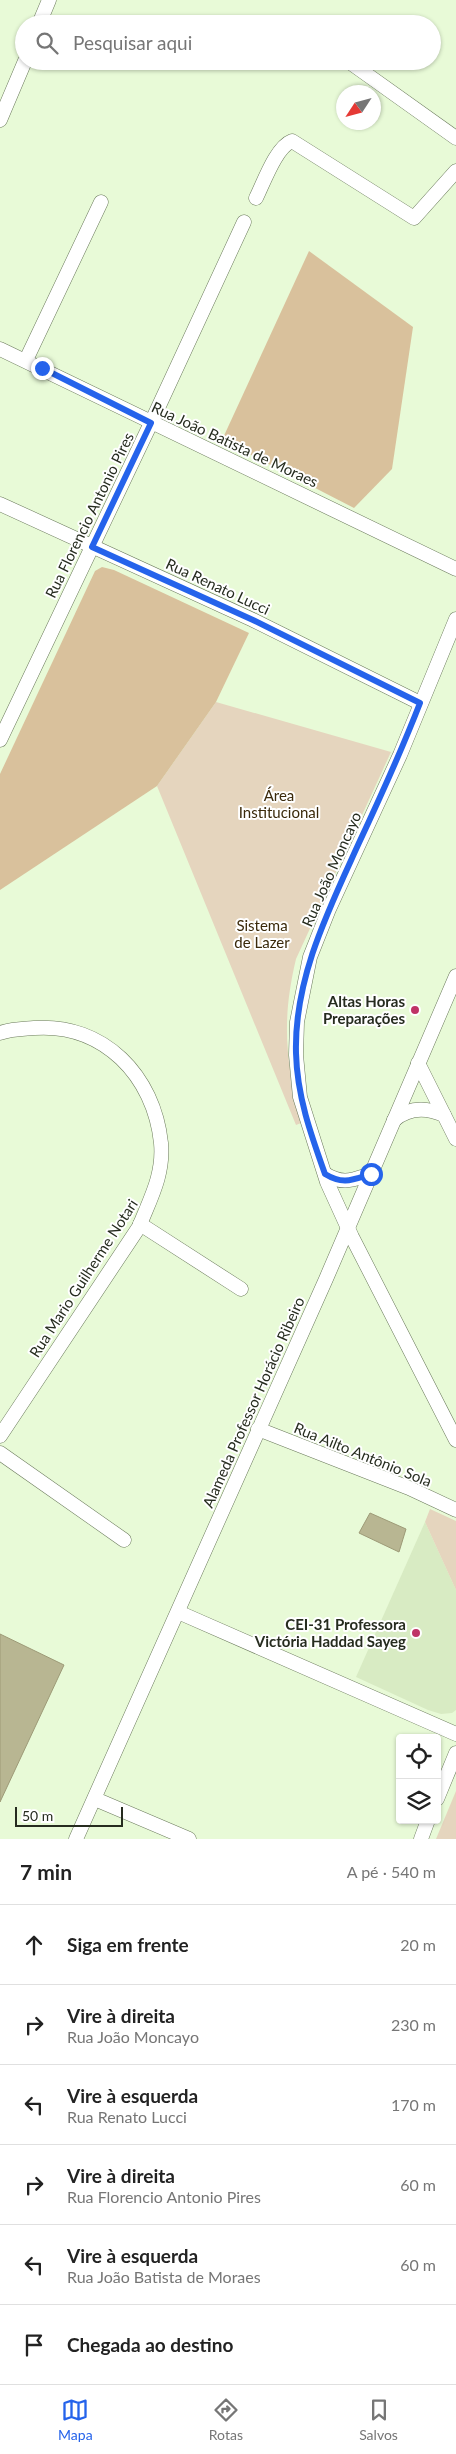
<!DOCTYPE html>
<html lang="pt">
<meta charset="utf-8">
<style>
:root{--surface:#fff;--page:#f6f6f6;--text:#222;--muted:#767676;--line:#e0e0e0;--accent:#2563eb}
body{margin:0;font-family:Lato,sans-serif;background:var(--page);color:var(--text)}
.controls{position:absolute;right:15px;bottom:15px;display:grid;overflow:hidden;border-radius:5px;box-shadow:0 1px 4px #0004}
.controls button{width:45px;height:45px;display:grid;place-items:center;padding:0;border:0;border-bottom:1px solid var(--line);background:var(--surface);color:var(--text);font:25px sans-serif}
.compass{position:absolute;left:336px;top:85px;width:45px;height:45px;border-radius:50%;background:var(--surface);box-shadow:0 1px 4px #0004;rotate:234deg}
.scale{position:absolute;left:15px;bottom:12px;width:108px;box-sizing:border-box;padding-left:5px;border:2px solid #262c1f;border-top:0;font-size:14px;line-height:18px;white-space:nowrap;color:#262c1f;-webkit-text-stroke:4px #fff;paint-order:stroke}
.stop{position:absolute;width:15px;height:15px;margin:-11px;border:4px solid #2563eb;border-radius:50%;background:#fff}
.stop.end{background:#2563eb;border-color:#fff;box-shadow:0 1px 5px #0008}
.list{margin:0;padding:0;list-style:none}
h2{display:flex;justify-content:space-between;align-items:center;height:65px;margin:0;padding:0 20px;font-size:21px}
h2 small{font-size:16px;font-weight:400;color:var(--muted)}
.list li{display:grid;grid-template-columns:32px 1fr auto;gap:15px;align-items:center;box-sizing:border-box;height:80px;padding:0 20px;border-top:1px solid var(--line)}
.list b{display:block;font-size:19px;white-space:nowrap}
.list p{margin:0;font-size:16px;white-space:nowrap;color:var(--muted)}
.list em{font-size:16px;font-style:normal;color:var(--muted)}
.icon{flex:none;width:28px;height:28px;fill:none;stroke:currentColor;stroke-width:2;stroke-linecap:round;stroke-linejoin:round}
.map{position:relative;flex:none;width:456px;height:1839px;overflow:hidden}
.search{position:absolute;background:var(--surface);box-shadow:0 1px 4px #0004;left:15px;right:15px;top:15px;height:55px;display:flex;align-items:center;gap:12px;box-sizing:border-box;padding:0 18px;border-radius:28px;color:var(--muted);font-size:19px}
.sheet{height:545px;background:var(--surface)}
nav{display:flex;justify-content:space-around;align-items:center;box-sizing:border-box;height:70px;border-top:1px solid var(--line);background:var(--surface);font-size:14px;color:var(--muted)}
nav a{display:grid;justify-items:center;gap:2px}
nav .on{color:var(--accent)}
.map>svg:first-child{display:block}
</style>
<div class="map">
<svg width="456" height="1839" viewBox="0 0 456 1839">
<rect width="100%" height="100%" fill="#e8fad7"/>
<path fill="#d8ebc3" d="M425,1522L456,1590V1710L452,1713L441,1714L428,1710L356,1677Z"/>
<g fill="#e5d5be">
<path d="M216,702L391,752L296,959C281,1022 286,1062 301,1123L296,1125L157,786Z"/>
<path d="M430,1509L456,1521V1590L425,1522Z"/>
<path d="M456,1791V1839H436Z"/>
</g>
<g fill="#d9c19c">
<path d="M309,251L413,327L392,469L354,508L222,440Z"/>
<path d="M102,567L114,570L249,633L216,702L157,786L0,890V774L95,571Z"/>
</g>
<g fill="#b8b692" stroke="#9d9a77">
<path d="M370,1513L406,1529L399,1552L359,1533Z"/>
<path d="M0,1634L64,1665L0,1802Z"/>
</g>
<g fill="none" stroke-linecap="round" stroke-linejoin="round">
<g stroke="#6b7a5c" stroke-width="15">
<g id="minor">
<path d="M39,24L49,0"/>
<path d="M348,61L456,138"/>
<path d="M0,120L25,61"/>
<path d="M256,198C264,182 276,147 292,141L414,218L456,171"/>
<path d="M0,349L456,569"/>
<path d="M26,360L101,202"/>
<path d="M0,504L253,620L420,703"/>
<path d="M456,619L400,755L329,909L310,957L297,1022L296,1055L300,1097L327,1182L352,1237L456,1440"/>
<path d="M0,740L151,423L244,222"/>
<path d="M0,1033C11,1029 22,1029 34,1028C104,1023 154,1076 161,1143C164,1175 150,1199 139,1227L0,1436"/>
<path d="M418,1063L456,1139"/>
<path d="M394,1120C409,1107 426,1107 444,1115"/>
<path d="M325,1174C343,1185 352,1180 371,1174"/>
<path d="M140,1224L241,1289"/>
<path d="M258,1429L409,1488L456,1510"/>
<path d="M0,1453L124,1540"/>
<path d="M178,1612L456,1734"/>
<path d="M95,1799L189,1839"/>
<path d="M437,1799L456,1753"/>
<path d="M76,1839L326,1279L456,976"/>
<path d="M421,1839L428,1820"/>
</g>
</g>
<use href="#minor" stroke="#fff" stroke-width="14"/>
</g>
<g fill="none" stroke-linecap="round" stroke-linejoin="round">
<path stroke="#2563eb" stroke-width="6" d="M42,368L151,423L92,547L253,620L420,703C401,752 380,798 358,845C328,911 294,979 296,1053C297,1096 311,1135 325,1174C343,1185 352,1180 371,1174"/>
</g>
<g fill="#bf3366" stroke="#fff" stroke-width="2">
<circle cx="415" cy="1010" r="5"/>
<circle cx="416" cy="1633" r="5"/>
</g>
<g text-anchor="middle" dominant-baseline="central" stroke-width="4" stroke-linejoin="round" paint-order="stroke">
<g font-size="15" fill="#262c1f" stroke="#fff">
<text transform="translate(235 444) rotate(25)">Rua João Batista de Moraes</text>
<text transform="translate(89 515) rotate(-64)">Rua Florencio Antonio Pires</text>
<text transform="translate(218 586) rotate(25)">Rua Renato Lucci</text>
<text transform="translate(331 869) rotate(-66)">Rua João Moncayo</text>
<text transform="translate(83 1278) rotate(-57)">Rua Mario Guilherme Notari</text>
<text transform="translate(253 1402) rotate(-66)">Alameda Professor Horácio Ribeiro</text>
<text transform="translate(363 1454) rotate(22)">Rua Ailto Antônio Sola</text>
</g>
<g font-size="15" fill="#3a290a" stroke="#fff">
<text x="279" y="795">Área<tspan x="279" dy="17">Institucional</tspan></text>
<text x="262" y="925">Sistema<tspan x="262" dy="17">de Lazer</tspan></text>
</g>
<g font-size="15" font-weight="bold" fill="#262c1f" stroke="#fff" text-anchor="end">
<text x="405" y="1001">Altas Horas<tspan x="405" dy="17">Preparações</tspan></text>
<text x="406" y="1624">CEI-31 Professora<tspan x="406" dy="17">Victória Haddad Sayeg</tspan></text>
</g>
</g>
</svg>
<div class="controls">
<button><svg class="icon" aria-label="locate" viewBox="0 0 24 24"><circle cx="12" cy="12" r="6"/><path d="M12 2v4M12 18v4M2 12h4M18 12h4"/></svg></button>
<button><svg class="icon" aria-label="layers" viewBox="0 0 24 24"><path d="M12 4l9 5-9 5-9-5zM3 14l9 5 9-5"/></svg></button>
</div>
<svg class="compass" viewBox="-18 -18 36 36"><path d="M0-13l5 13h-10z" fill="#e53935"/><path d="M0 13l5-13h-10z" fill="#767676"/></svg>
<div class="scale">50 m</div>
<div class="stop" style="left:371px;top:1174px"></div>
<div class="stop end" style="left:42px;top:368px"></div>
<div class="search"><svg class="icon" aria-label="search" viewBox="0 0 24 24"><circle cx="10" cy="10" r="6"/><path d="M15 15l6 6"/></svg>Pesquisar aqui</div>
</div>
<section class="sheet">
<h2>7 min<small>A pé · 540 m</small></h2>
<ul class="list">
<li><svg class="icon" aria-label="ahead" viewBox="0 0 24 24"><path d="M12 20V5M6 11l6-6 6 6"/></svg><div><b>Siga em frente</b></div><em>20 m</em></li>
<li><svg class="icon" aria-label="right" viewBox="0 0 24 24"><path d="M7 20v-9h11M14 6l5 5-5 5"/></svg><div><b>Vire à direita</b><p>Rua João Moncayo</p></div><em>230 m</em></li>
<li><svg class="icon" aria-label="left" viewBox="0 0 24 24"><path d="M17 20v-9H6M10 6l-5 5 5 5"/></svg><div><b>Vire à esquerda</b><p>Rua Renato Lucci</p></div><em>170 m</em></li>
<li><svg class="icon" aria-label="right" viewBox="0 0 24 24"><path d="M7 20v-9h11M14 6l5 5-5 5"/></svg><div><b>Vire à direita</b><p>Rua Florencio Antonio Pires</p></div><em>60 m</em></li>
<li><svg class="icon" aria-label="left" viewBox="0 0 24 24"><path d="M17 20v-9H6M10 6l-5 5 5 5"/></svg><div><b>Vire à esquerda</b><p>Rua João Batista de Moraes</p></div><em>60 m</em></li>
<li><svg class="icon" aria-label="arrive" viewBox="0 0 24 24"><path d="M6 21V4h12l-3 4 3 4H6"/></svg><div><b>Chegada ao destino</b></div></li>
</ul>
</section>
<nav>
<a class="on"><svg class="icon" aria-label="map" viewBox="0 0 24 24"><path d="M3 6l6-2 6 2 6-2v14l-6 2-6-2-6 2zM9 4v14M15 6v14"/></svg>Mapa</a>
<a><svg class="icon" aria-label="directions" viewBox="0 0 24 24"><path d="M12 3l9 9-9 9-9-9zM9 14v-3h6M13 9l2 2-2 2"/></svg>Rotas</a>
<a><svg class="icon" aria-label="saved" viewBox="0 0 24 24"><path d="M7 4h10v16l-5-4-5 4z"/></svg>Salvos</a>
</nav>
